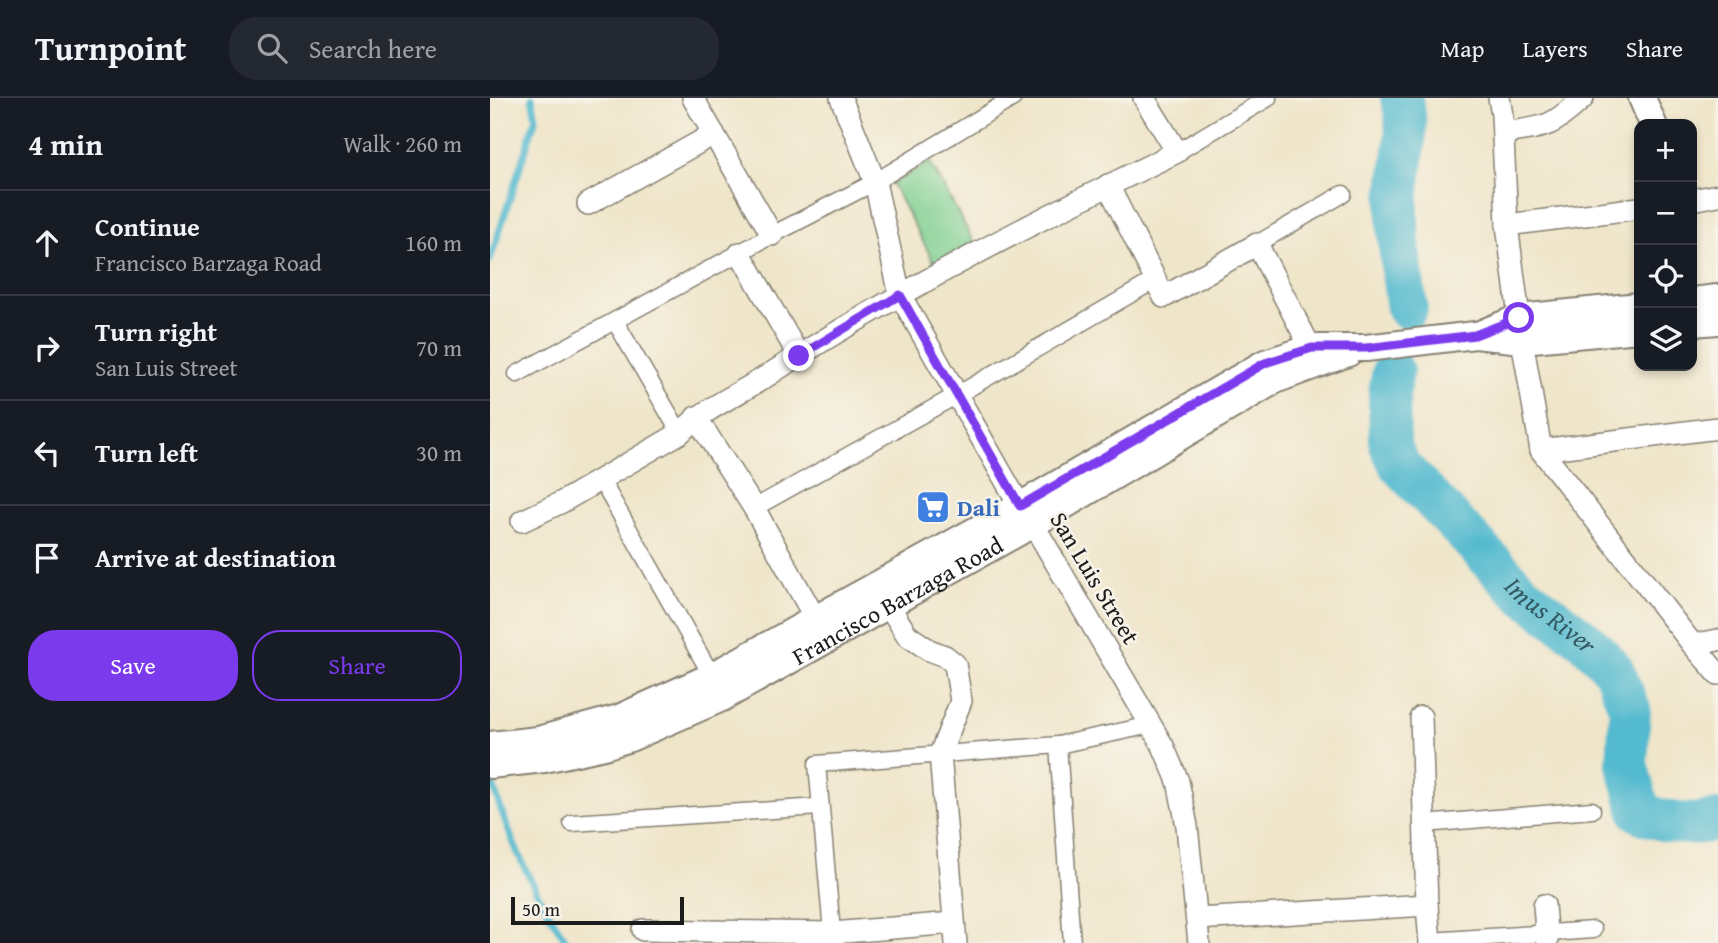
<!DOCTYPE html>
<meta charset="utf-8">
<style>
:root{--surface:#171b24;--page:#242831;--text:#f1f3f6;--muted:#9ea1a6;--line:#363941;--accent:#7c3aed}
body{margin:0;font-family:"Gentium Book Plus",serif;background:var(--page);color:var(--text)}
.controls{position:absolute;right:21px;top:21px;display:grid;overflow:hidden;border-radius:14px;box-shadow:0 4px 10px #0003}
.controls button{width:63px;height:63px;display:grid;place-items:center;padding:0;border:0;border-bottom:2px solid var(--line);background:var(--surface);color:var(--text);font:35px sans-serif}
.scale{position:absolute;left:21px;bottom:18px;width:173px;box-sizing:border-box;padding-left:7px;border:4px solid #1c1c1c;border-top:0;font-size:19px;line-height:24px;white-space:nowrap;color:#1c1c1c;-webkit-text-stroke:5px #f7f3e8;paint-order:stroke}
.stop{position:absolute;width:21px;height:21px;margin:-16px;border:5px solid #7c3aed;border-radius:50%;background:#fff}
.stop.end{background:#7c3aed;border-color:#fff;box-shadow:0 2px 7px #0008}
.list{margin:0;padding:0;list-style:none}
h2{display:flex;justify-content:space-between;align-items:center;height:91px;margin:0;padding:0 28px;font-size:30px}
h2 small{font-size:23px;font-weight:400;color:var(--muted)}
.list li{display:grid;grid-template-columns:46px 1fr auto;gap:21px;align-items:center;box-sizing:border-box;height:105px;padding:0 28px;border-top:2px solid var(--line)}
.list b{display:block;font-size:26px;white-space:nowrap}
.list p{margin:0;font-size:23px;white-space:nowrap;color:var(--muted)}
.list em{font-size:23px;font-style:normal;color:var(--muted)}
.actions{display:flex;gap:14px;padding:21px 28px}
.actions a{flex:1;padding:16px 0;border:2px solid var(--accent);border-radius:28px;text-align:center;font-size:24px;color:var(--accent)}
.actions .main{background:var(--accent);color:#fff}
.icon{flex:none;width:38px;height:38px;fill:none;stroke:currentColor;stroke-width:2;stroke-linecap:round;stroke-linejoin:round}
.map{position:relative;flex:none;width:1228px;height:845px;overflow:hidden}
header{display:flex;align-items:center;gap:42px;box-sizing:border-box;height:98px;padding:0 35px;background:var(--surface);border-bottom:2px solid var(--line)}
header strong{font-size:33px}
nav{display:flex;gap:38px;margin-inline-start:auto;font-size:24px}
.search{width:490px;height:63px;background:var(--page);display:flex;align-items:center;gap:18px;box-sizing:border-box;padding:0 24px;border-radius:28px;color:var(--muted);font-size:26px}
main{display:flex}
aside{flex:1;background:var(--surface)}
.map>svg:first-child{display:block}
</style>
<header>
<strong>Turnpoint</strong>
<div class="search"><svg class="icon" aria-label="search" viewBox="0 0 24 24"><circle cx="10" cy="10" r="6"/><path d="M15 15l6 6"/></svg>Search here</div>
<nav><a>Map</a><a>Layers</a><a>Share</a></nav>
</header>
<main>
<aside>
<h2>4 min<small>Walk · 260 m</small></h2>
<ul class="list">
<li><svg class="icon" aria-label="ahead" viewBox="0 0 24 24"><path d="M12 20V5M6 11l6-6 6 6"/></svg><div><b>Continue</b><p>Francisco Barzaga Road</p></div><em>160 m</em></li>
<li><svg class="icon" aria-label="right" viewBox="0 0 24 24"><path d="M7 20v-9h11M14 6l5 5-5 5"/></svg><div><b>Turn right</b><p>San Luis Street</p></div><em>70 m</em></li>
<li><svg class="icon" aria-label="left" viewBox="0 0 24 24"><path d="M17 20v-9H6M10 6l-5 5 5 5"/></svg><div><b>Turn left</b></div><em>30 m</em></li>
<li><svg class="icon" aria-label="arrive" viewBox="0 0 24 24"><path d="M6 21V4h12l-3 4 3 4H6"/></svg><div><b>Arrive at destination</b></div></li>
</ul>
<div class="actions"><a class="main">Save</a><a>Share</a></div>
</aside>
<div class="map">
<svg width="1228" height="845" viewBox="0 0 1228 845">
<rect width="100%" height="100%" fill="#f7f3e8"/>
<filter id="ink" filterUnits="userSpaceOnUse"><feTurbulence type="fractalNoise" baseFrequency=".0143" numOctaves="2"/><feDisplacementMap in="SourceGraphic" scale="14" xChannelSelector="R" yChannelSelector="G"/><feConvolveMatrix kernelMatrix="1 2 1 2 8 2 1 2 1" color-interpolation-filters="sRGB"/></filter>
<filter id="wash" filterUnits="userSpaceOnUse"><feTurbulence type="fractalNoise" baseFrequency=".00686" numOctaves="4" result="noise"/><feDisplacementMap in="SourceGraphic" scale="28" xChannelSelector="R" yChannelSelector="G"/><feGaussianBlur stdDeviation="1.57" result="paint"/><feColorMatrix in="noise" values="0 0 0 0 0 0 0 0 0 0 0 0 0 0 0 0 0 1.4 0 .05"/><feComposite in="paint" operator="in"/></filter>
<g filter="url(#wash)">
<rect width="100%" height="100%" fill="#efe5c9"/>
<path fill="#7ecf90" stroke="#4d7656" stroke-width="2" d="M440,64L484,144L445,166L402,86Z"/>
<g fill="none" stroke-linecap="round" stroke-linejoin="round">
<g stroke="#52bacf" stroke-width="7">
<path d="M0,162L46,20L42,0"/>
<path d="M0,677C17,736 43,795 78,845"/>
</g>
<g stroke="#52bacf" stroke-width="42">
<path d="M911,0C923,34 908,73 908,108C907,142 912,176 917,210"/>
<path id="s1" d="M903,273L899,295L900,347L910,368L1033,496L1096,543L1123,571L1140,611L1137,666L1150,714C1177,726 1199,729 1228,722"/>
</g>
</g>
</g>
<g filter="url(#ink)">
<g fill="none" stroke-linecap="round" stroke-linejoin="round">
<g stroke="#868072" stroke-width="19">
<g id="pedestrian">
<path d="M687,54L778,0"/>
<path d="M767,146L853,96"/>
<path d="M125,223L190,335"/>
<path d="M27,276L282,137L385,84L523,0"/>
<path d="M111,382L222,578"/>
<path d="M264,410L467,297L665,182"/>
<path d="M568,647L582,845"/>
<path d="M82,725L330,709"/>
<path d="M934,726L1102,712"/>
<path d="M940,843L1103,832"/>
<path d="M343,845L327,666L568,647L661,627"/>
</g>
</g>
<g stroke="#868072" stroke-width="24">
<g id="minor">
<path d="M203,0L282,137"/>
<path d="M351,0L385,84L410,197L530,408L543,426L673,648L688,683L697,728L709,845"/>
<path d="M1009,0L1012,17L1017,127L1032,242L1051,352L1203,547L1228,576"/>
<path d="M1013,35C1056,29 1061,30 1093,0"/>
<path d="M618,87L674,199L767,146L828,264"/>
<path d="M1202,102L1228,97"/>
<path d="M98,106L224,36"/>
<path d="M1017,127L1149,110"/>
<path d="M250,155L309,258"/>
<path d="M206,319L264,410L326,522"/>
<path d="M1051,352L1228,330"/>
<path d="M32,423L72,404L190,335C216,309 252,295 283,274C412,191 549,121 687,54L654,0"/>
<path d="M391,495L417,537L439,552L455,558L465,566L471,603L450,656L466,845"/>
<path d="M1203,547L1228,542"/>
<path d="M931,619L937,807L940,845"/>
<path d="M1054,807L1057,845"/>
<path d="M707,821L937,807"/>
<path d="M153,832L342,835L464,825"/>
</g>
</g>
<g stroke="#868072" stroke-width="30">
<g id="tertiary">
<path d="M1152,0L1163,26"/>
<path d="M1202,203L1228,200"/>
<path d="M1202,225L1228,223"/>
<path d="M990,236L1029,220L1149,208"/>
<path d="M0,647L48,642L129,620L222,578L530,408L775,265L822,250H876L985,237L1032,242L1149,231"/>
<path id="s2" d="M0,667L54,661L114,648L140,640L234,599L543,426L785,282L858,255"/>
</g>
</g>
<use href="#pedestrian" stroke="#fff" stroke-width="16"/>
<use href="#minor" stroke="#fff" stroke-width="21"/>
<use href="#tertiary" stroke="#fff" stroke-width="26"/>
</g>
</g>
<g fill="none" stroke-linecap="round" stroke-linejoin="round" filter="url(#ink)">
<path stroke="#7c3aed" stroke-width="9" d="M309,258L410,197L530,408L775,265L822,250H876L985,237L1029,220"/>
</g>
<defs>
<g id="supermarket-square" transform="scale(1.75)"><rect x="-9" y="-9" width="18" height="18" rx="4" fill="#3f7fe0" stroke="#f7f3e8"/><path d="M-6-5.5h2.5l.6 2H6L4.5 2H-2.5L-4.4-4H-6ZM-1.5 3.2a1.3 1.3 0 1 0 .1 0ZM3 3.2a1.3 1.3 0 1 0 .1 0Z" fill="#fff"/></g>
</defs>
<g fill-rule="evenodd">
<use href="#supermarket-square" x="443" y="409"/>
</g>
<g text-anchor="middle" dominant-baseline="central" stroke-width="5" stroke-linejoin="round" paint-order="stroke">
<g font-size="24" font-weight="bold" fill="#366cbe" stroke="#f7f3e8" text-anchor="start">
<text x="467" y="409">Dali</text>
</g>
<g font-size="24" fill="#1c1c1c" stroke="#f7f3e8">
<text transform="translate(605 480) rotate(59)">San Luis Street</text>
<text stroke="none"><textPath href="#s2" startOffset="444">Francisco Barzaga Road</textPath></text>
</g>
<g font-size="26" font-style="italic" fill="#325b64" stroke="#f7f3e8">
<text stroke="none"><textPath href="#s1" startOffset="310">Imus River</textPath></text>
</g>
</g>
</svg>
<div class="controls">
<button>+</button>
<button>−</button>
<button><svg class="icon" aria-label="locate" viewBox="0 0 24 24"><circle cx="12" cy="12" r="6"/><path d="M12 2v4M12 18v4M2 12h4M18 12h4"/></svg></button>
<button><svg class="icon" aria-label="layers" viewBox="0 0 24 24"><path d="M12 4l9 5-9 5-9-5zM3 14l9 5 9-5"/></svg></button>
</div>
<div class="scale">50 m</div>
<div class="stop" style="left:1029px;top:220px"></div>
<div class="stop end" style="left:309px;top:258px"></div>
</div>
</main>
